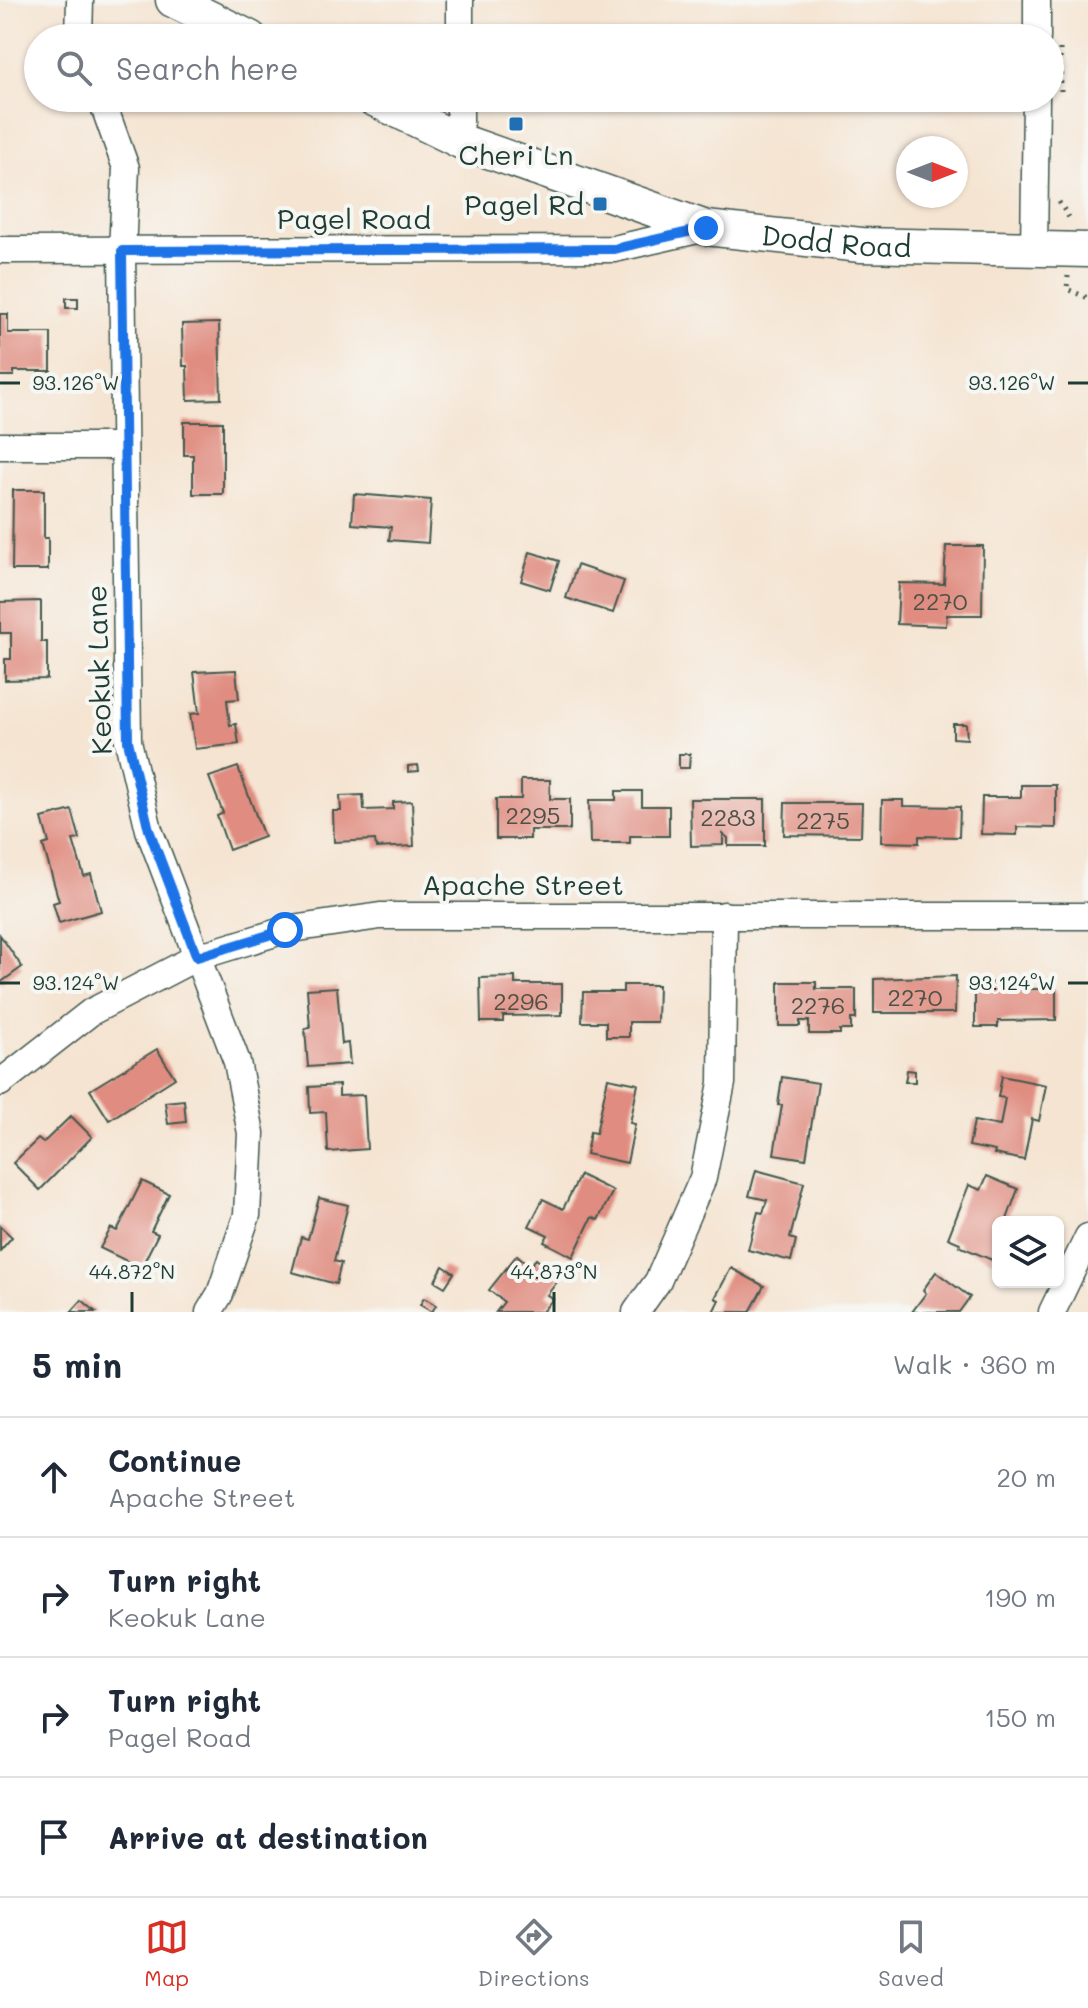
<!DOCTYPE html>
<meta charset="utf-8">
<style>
:root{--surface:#fff;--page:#f2f2f3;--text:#1f2937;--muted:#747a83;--line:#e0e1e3;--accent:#d93025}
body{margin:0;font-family:Mali,sans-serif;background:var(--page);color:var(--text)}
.controls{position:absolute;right:24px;bottom:24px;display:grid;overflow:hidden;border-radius:12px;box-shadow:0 2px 6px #0004}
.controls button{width:72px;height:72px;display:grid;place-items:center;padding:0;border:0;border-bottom:2px solid var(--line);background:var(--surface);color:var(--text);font:40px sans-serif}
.compass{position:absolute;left:896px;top:136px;width:72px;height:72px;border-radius:50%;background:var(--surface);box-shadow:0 2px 6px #0004;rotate:90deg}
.stop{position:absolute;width:24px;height:24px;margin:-18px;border:6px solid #1a73e8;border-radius:50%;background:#fff}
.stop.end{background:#1a73e8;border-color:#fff;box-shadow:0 2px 8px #0008}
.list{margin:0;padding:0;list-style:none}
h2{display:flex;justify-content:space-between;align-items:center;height:104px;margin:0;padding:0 32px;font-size:34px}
h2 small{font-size:26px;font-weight:400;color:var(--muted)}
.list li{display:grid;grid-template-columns:52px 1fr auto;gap:24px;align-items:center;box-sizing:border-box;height:120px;padding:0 32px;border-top:2px solid var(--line)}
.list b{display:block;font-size:30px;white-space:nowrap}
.list p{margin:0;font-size:26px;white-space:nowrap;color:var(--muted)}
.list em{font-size:26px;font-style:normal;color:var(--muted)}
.icon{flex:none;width:44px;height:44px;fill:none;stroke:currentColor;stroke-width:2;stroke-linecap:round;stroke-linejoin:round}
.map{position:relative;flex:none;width:1088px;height:1312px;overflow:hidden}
.search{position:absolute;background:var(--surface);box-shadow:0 2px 6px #0004;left:24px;right:24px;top:24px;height:88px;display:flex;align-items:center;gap:20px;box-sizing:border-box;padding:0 28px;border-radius:44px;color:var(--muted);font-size:30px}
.sheet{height:584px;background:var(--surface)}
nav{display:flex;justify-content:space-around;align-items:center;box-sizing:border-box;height:112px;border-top:2px solid var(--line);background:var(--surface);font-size:22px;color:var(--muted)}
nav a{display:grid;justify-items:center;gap:4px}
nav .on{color:var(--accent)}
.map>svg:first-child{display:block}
</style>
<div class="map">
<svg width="1088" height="1312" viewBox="0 0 1088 1312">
<rect width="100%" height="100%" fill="#f6f6f2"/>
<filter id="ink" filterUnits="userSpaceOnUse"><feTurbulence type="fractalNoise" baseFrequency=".0125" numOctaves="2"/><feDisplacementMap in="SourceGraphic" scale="16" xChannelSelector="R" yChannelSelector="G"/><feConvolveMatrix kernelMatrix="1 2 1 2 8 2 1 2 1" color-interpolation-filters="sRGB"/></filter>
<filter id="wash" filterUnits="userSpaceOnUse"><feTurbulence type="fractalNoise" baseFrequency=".006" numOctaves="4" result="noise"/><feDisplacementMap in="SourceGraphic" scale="32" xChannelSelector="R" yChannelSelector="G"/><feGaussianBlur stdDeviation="1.8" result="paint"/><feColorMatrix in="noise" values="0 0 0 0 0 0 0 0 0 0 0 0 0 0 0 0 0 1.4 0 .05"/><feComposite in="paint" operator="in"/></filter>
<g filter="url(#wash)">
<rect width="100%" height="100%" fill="#f5e4d1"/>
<g id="blocks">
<g fill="#e08c80">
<rect x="66" y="298" width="12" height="10"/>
<path d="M0,314H8V333H51V371H14V376H0Z"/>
<path d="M219,323L221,399L188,400L187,366H183L182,324Z"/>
<path d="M184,422H223V494H193V455H184Z"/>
<path d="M13,490H44V538H48V570H12Z"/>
<path d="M354,494L431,500L428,543L389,540L391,527L352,524Z"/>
<path d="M946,546H983L982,615H947L946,626L897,624L899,583L944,584Z"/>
<path d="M530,552L559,561L550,590L521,581Z"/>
<path d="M577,565L624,581L613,613L566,598Z"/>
<path d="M41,601V642H47V679L5,680V659H11V633H0V602Z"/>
<path d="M236,670L239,699L227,700L230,725L236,724L239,744L195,749L190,714L199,713L194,672Z"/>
<path d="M953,724H966L967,739L953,738Z"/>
<path d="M679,754H690L689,768H679Z"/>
<path d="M418,765L419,771L408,772V766Z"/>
<path d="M238,767L264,837L229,850L217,816L223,813L209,777Z"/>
<path d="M521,780H550V799H570V830H530V839H496V799H521Z"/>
<path d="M1021,785H1056V828L1017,827V835L981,834L982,797H1021Z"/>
<path d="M616,791H642V806H669V836H630V843H590L589,800H616Z"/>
<path d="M363,795L364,810L393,809V802L412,801L414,846L376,848L375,840L334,842L333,811H341L340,796Z"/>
<path d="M690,799H765V846H728V838L723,834V845L691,846Z"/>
<path d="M882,800H903V806L960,807L959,837L919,836V843L881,842Z"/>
<path d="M785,803H862L861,836L784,835Z"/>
<path d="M72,810L80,839L73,840L84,876L91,874L101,911L59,923L53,903L59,901L43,845L49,843L42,818Z"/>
<path d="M0,935L22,967L0,983Z"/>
<path d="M956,976L955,1013H874V979Z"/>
<path d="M515,977V984H562V1015L503,1016V1022H481L480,978Z"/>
<path d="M779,982H816V989H856V1019H851V1030H840V1034H809V1021H800V1026H779Z"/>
<path d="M1015,982V989H1056V1020L998,1021V1027H975V983Z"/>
<path d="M623,985H658L657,1022H629V1037H606V1022H582L583,992H623Z"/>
<path d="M337,987L342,1044L348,1043L350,1064L308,1067L305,1029L310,1028L307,989Z"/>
<path d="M157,1049L175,1078L109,1120L90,1090Z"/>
<path d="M907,1070L915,1071V1082H905Z"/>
<path d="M1002,1076L1046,1085L1039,1121L1032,1119L1024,1160L994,1154L995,1151L969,1146L974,1121L1000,1126L1005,1098L998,1097Z"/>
<path d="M782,1077L818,1083L806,1159L774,1154L782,1105H778Z"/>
<path d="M608,1078L638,1084L630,1123L635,1124L627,1163L586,1154L590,1132L596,1133Z"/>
<path d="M339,1085V1096L364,1095L367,1149L328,1152L326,1112L310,1113L309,1087Z"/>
<path d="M184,1100L186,1122L168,1124L165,1102Z"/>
<path d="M71,1116L92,1137L40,1190L13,1163L38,1139L43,1143Z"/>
<path d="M756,1170L804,1183L790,1238L796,1240L791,1261L748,1250L758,1212L763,1213L767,1200L749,1196Z"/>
<path d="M580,1175L613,1191L598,1220L592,1217L573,1257L544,1242L548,1235L529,1226L543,1199L563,1209Z"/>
<path d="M987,1176L1018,1189L1006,1222H998V1244L992,1260L959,1246L960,1243L948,1238L969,1185L981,1190Z"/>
<path d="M142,1181L169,1194L151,1231L158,1234L141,1268L100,1248L111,1228L117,1231Z"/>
<path d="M319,1198L348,1205L334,1261L341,1263L336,1284L292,1272L301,1237L308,1239Z"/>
<path d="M0,1226L12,1237L0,1251Z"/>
<path d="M517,1255L530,1266L536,1259L560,1278L547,1295L553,1299L542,1312H496L504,1302L489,1290Z"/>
<path d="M443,1266L454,1273L445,1287L435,1281Z"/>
<path d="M731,1268L764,1286L750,1312H713L719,1300L715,1298Z"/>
<path d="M936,1272L970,1297L959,1312H912L926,1293L923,1290Z"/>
<path d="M424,1298L436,1305L432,1312L420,1305Z"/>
<path d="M82,1300L96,1312H71Z"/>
</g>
</g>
</g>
<g filter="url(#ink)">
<use href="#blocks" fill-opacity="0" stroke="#3f564c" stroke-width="2"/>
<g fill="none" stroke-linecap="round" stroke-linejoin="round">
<g stroke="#3f564c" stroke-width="29">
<g id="minor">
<path d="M460,0V38"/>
<path d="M79,38L80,0"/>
<path d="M1037,38V0"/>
<path d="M101,98L126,168L122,251L128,741L149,830L237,1062L251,1133L247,1215L220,1294L209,1312"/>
<path d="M460,98V141"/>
<path d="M0,250L614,249L706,228"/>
<path d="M1034,250L1036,98"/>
<path d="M0,446H124"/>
<path d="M0,1083L91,1012L197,957L285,930L380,916H1088"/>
<path d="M636,1312L658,1281L703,1178L722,1083L724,915"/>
<path d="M1052,1312L1088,1237"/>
</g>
</g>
<g stroke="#3f564c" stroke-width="37">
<g id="major">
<path d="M173,0L250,38"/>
<path id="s1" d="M372,98L460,141L706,228L861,245L1088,250"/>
</g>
</g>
<g stroke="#3f564c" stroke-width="5" stroke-dasharray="2 6" stroke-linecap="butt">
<path d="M1060,49L1061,91"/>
<path d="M1059,202L1070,219H1072"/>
<path d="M1068,276L1067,289L1088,298"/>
</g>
<use href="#minor" stroke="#fff" stroke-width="26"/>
<use href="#major" stroke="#fff" stroke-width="34"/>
</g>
</g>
<g fill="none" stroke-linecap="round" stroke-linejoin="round" filter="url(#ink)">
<path stroke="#1a73e8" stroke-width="10" d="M285,930L197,957L149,830L128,741L122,251L614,249L706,228"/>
</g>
<path fill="none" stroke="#1f3d34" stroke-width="3" d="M0,383H20M1068,383H1088M0,983H20M1068,983H1088M132,1292V1312M554,1292V1312"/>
<g fill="#1f6fb2" stroke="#f6f6f2" stroke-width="3">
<rect x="508" y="116" width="16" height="16" rx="4"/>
<rect x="592" y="196" width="16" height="16" rx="4"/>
</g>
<g text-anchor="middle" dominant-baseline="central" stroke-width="8" stroke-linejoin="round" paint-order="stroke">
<g font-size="24" fill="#4f5147">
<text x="940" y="600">2270</text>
<text x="533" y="814">2295</text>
<text x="728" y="816">2283</text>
<text x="823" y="819">2275</text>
<text x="915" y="996">2270</text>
<text x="521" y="1000">2296</text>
<text x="818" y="1004">2276</text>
</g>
<g font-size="28" fill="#1f3d34" stroke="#f6f6f2">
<text x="516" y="154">Cheri Ln</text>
<text x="584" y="204" text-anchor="end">Pagel Rd</text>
</g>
<g font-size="28" fill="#1f3d34" stroke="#f6f6f2">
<text x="354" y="218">Pagel Road</text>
<text stroke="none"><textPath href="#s1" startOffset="490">Dodd Road</textPath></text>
<text transform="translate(98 670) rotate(-92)">Keokuk Lane</text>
<text x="523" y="884">Apache Street</text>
</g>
</g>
<g font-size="20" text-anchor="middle" fill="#1f3d34" stroke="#f6f6f2" stroke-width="8" stroke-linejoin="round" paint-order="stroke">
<text x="1012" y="390">93.126°W</text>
<text x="76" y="390">93.126°W</text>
<text x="76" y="990">93.124°W</text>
<text x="1012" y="990">93.124°W</text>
<text x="132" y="1279">44.872°N</text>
<text x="554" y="1279">44.873°N</text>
</g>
</svg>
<div class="controls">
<button><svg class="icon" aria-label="layers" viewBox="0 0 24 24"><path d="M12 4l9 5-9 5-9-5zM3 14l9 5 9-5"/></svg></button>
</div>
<svg class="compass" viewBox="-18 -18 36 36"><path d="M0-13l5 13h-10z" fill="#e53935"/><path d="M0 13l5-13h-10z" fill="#747a83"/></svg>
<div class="stop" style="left:285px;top:930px"></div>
<div class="stop end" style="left:706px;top:228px"></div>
<div class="search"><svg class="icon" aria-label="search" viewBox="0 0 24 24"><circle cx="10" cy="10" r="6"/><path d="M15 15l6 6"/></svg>Search here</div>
</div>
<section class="sheet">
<h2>5 min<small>Walk · 360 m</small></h2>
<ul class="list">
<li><svg class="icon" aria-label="ahead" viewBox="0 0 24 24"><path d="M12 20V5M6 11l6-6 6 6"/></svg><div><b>Continue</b><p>Apache Street</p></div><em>20 m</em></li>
<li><svg class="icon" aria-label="right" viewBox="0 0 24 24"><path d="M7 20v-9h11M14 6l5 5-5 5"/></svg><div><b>Turn right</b><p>Keokuk Lane</p></div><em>190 m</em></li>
<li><svg class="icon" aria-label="right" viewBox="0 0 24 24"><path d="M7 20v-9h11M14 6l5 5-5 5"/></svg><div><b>Turn right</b><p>Pagel Road</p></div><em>150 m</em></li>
<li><svg class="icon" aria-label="arrive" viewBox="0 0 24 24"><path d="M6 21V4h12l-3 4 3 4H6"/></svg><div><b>Arrive at destination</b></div></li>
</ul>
</section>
<nav>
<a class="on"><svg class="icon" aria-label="map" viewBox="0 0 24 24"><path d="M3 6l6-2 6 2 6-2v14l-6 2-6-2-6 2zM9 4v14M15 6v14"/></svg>Map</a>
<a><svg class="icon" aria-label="directions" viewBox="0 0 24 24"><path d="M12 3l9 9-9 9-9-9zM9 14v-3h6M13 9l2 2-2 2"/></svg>Directions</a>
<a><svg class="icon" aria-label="saved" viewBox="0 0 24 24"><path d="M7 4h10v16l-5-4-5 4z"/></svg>Saved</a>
</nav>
